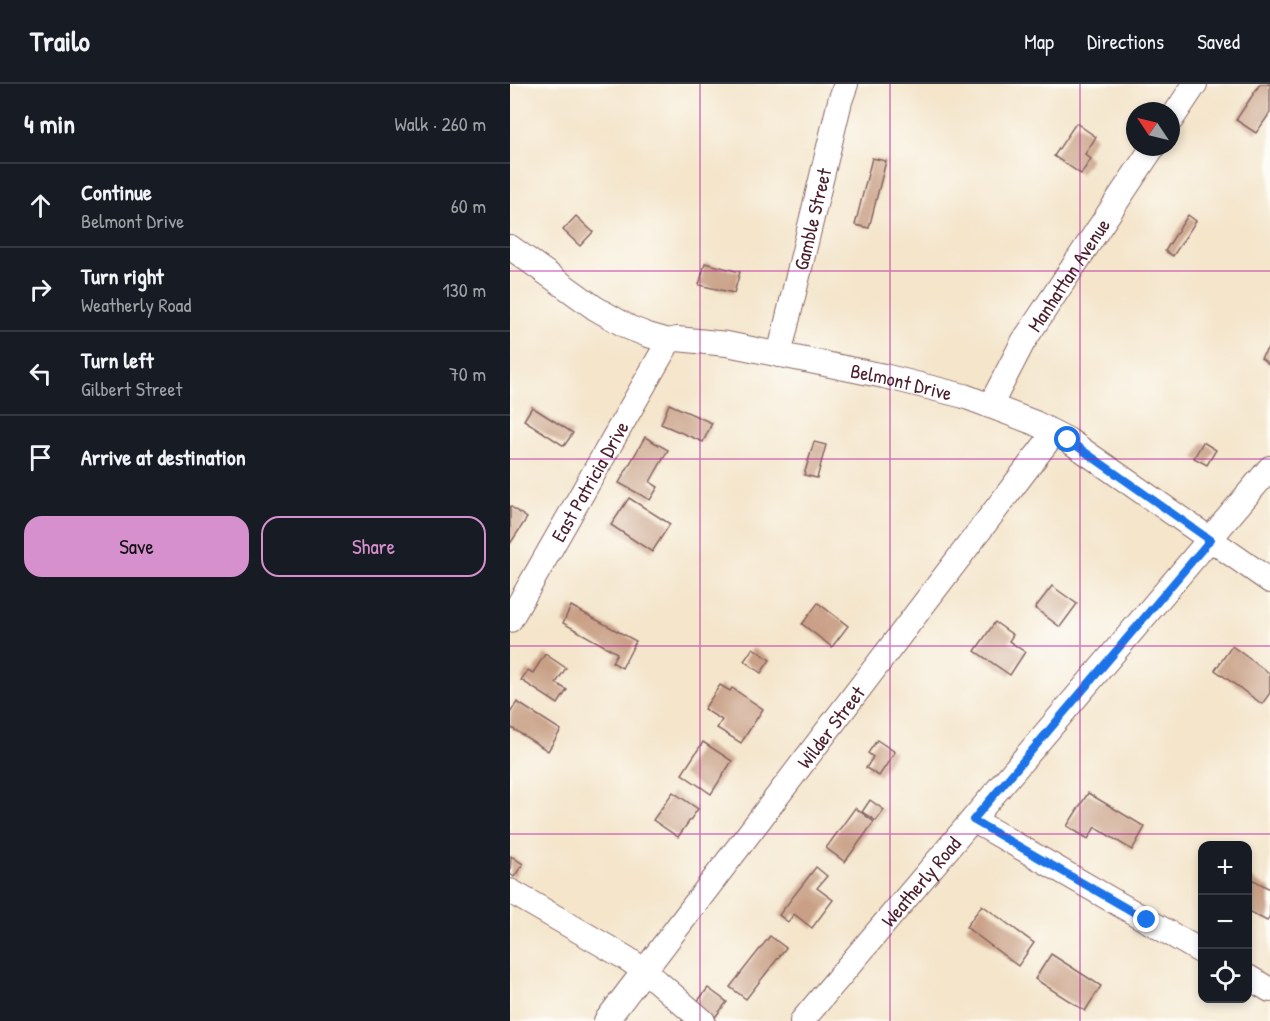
<!DOCTYPE html>
<meta charset="utf-8">
<style>
:root{--surface:#171b24;--page:#20242c;--text:#f1f3f6;--muted:#9ea1a6;--line:#363941;--accent:#d690ce}
body{margin:0;font-family:"Patrick Hand",sans-serif;background:var(--page);color:var(--text)}
.controls{position:absolute;right:18px;bottom:18px;display:grid;overflow:hidden;border-radius:12px;box-shadow:0 3px 9px #0003}
.controls button{width:54px;height:54px;display:grid;place-items:center;padding:0;border:0;border-bottom:2px solid var(--line);background:var(--surface);color:var(--text);font:30px sans-serif}
.compass{position:absolute;left:616px;top:18px;width:54px;height:54px;border-radius:50%;background:var(--surface);box-shadow:0 3px 9px #0003;rotate:305deg}
.stop{position:absolute;width:18px;height:18px;margin:-14px;border:4px solid #1a73e8;border-radius:50%;background:#fff}
.stop.end{background:#1a73e8;border-color:#fff;box-shadow:0 2px 6px #0008}
.list{margin:0;padding:0;list-style:none}
h2{display:flex;justify-content:space-between;align-items:center;height:78px;margin:0;padding:0 24px;font-size:26px}
h2 small{font-size:20px;font-weight:400;color:var(--muted)}
.list li{display:grid;grid-template-columns:39px 1fr auto;gap:18px;align-items:center;box-sizing:border-box;height:84px;padding:0 24px;border-top:2px solid var(--line)}
.list b{display:block;font-size:22px;white-space:nowrap}
.list p{margin:0;font-size:20px;white-space:nowrap;color:var(--muted)}
.list em{font-size:20px;font-style:normal;color:var(--muted)}
.actions{display:flex;gap:12px;padding:18px 24px}
.actions a{flex:1;padding:14px 0;border:2px solid var(--accent);border-radius:18px;text-align:center;font-size:21px;color:var(--accent)}
.actions .main{background:var(--accent);color:#111}
.icon{flex:none;width:33px;height:33px;fill:none;stroke:currentColor;stroke-width:2;stroke-linecap:round;stroke-linejoin:round}
.map{position:relative;flex:none;width:760px;height:937px;overflow:hidden}
header{display:flex;align-items:center;gap:36px;box-sizing:border-box;height:84px;padding:0 30px;background:var(--surface);border-bottom:2px solid var(--line)}
header strong{font-size:28px}
nav{display:flex;gap:33px;margin-inline-start:auto;font-size:21px}
main{display:flex}
aside{flex:1;background:var(--surface)}
.map>svg:first-child{display:block}
</style>
<header>
<strong>Trailo</strong>
<nav><a>Map</a><a>Directions</a><a>Saved</a></nav>
</header>
<main>
<aside>
<h2>4 min<small>Walk · 260 m</small></h2>
<ul class="list">
<li><svg class="icon" aria-label="ahead" viewBox="0 0 24 24"><path d="M12 20V5M6 11l6-6 6 6"/></svg><div><b>Continue</b><p>Belmont Drive</p></div><em>60 m</em></li>
<li><svg class="icon" aria-label="right" viewBox="0 0 24 24"><path d="M7 20v-9h11M14 6l5 5-5 5"/></svg><div><b>Turn right</b><p>Weatherly Road</p></div><em>130 m</em></li>
<li><svg class="icon" aria-label="left" viewBox="0 0 24 24"><path d="M17 20v-9H6M10 6l-5 5 5 5"/></svg><div><b>Turn left</b><p>Gilbert Street</p></div><em>70 m</em></li>
<li><svg class="icon" aria-label="arrive" viewBox="0 0 24 24"><path d="M6 21V4h12l-3 4 3 4H6"/></svg><div><b>Arrive at destination</b></div></li>
</ul>
<div class="actions"><a class="main">Save</a><a>Share</a></div>
</aside>
<div class="map">
<svg width="760" height="937" viewBox="0 0 760 937">
<rect width="100%" height="100%" fill="#fdfcf7"/>
<filter id="ink" filterUnits="userSpaceOnUse"><feTurbulence type="fractalNoise" baseFrequency=".0167" numOctaves="2"/><feDisplacementMap in="SourceGraphic" scale="12" xChannelSelector="R" yChannelSelector="G"/><feConvolveMatrix kernelMatrix="1 2 1 2 8 2 1 2 1" color-interpolation-filters="sRGB"/></filter>
<filter id="wash" filterUnits="userSpaceOnUse"><feTurbulence type="fractalNoise" baseFrequency=".008" numOctaves="4" result="noise"/><feDisplacementMap in="SourceGraphic" scale="24" xChannelSelector="R" yChannelSelector="G"/><feGaussianBlur stdDeviation="1.35" result="paint"/><feColorMatrix in="noise" values="0 0 0 0 0 0 0 0 0 0 0 0 0 0 0 0 0 1.4 0 .05"/><feComposite in="paint" operator="in"/></filter>
<g filter="url(#wash)">
<rect width="100%" height="100%" fill="#f4e5cb"/>
<g id="blocks">
<g fill="#c9a086">
<path d="M750,0H760V29L746,49L726,36Z"/>
<path d="M566,39L586,53L575,70L581,75L571,90L544,72Z"/>
<path d="M362,74L376,77L359,144L345,141Z"/>
<path d="M678,131L686,137L663,172L655,167Z"/>
<path d="M66,132L83,148L70,162L53,146Z"/>
<path d="M195,179L230,188L224,209L189,201Z"/>
<path d="M760,261V281L751,274Z"/>
<path d="M159,320L202,339L193,358L151,340Z"/>
<path d="M22,323L63,349L54,362L14,336Z"/>
<path d="M135,353L158,366L140,398L148,403L140,416L109,399Z"/>
<path d="M304,358L316,361L307,394L294,391Z"/>
<path d="M693,358L706,366L697,381L684,374Z"/>
<path d="M119,414L160,440L142,468L101,441Z"/>
<path d="M0,422L17,434L0,460Z"/>
<path d="M542,502L567,520L550,543L525,524Z"/>
<path d="M308,519L338,542L322,563L292,540Z"/>
<path d="M61,522L126,557L112,584L102,578L107,569L53,539Z"/>
<path d="M485,538L503,551L499,557L515,568L500,591L465,567Z"/>
<path d="M722,562L760,590V609L752,620L705,586Z"/>
<path d="M243,564L260,576L251,589L234,577Z"/>
<path d="M35,570L56,584L46,599L57,606L48,620L11,596L18,586L23,589Z"/>
<path d="M210,601L220,607L222,604L253,625L231,659L207,644L212,636L194,625Z"/>
<path d="M7,618L51,646L38,667L0,643V629Z"/>
<path d="M367,656L385,668L369,692L356,684L363,673L358,669Z"/>
<path d="M193,658L222,677L201,710L172,690Z"/>
<path d="M163,708L188,725L168,753L143,736Z"/>
<path d="M578,709L635,743L622,766L585,743L578,755L557,742Z"/>
<path d="M360,716L374,726L366,737L352,728Z"/>
<path d="M345,724L364,738L335,778L316,764Z"/>
<path d="M1,772L13,780L4,793L0,790Z"/>
<path d="M306,783L317,792L307,804L323,816L302,844L284,830L278,838L269,831Z"/>
<path d="M738,793L760,805V832L757,837L738,827Z"/>
<path d="M472,821L524,859L508,882L456,843Z"/>
<path d="M260,852L276,864L236,915L220,903Z"/>
<path d="M541,870L591,902L575,927L525,895Z"/>
<path d="M198,904L217,918L202,937H172Z"/>
</g>
</g>
</g>
<g filter="url(#ink)">
<use href="#blocks" fill-opacity="0" stroke="#866463" stroke-width="1.5"/>
<g fill="none" stroke-linecap="round" stroke-linejoin="round">
<g stroke="#866463" stroke-width="26">
<g id="minor">
<path d="M661,36L685,0"/>
<path id="s1" d="M0,163L85,224L120,244L138,251L159,257L167,255L217,260L374,292L454,312L525,339L558,356L760,497"/>
<path id="s2" d="M269,271L330,17L336,0"/>
<path id="s3" d="M480,322L513,258L643,63"/>
<path id="s4" d="M0,536L159,257"/>
<path d="M463,736L692,868"/>
<path d="M0,807L116,874L135,887L193,937"/>
<path d="M738,893L760,906"/>
<path id="s5" d="M96,937L544,349"/>
<path id="s6" d="M292,937L760,384"/>
</g>
</g>
<use href="#minor" stroke="#fff" stroke-width="24"/>
</g>
</g>
<g fill="none" stroke-linecap="round" stroke-linejoin="round" filter="url(#ink)">
<path stroke="#1a73e8" stroke-width="8" d="M558,356L700,456L463,736L637,836"/>
</g>
<path fill="none" stroke="#b5179e" stroke-width="1.5" stroke-opacity="0.55" d="M190,0V937M380,0V937M570,0V937M0,187H760M0,375H760M0,562H760M0,750H760"/>
<g text-anchor="middle" dominant-baseline="central" stroke-width="4.5" stroke-linejoin="round" paint-order="stroke">
<g font-size="20" fill="#4a1f2b" stroke="#fdfcf7">
<text stroke="none"><textPath href="#s2" startOffset="140">Gamble Street</textPath></text>
<text stroke="none"><textPath href="#s3" startOffset="153">Manhattan Avenue</textPath></text>
<text stroke="none"><textPath href="#s1" startOffset="423">Belmont Drive</textPath></text>
<text stroke="none"><textPath href="#s4" startOffset="160">East Patricia Drive</textPath></text>
<text stroke="none"><textPath href="#s5" startOffset="370">Wilder Street</textPath></text>
<text stroke="none"><textPath href="#s6" startOffset="183">Weatherly Road</textPath></text>
</g>
</g>
</svg>
<div class="controls">
<button>+</button>
<button>−</button>
<button><svg class="icon" aria-label="locate" viewBox="0 0 24 24"><circle cx="12" cy="12" r="6"/><path d="M12 2v4M12 18v4M2 12h4M18 12h4"/></svg></button>
</div>
<svg class="compass" viewBox="-18 -18 36 36"><path d="M0-13l5 13h-10z" fill="#e53935"/><path d="M0 13l5-13h-10z" fill="#9ea1a6"/></svg>
<div class="stop" style="left:558px;top:356px"></div>
<div class="stop end" style="left:637px;top:836px"></div>
</div>
</main>
